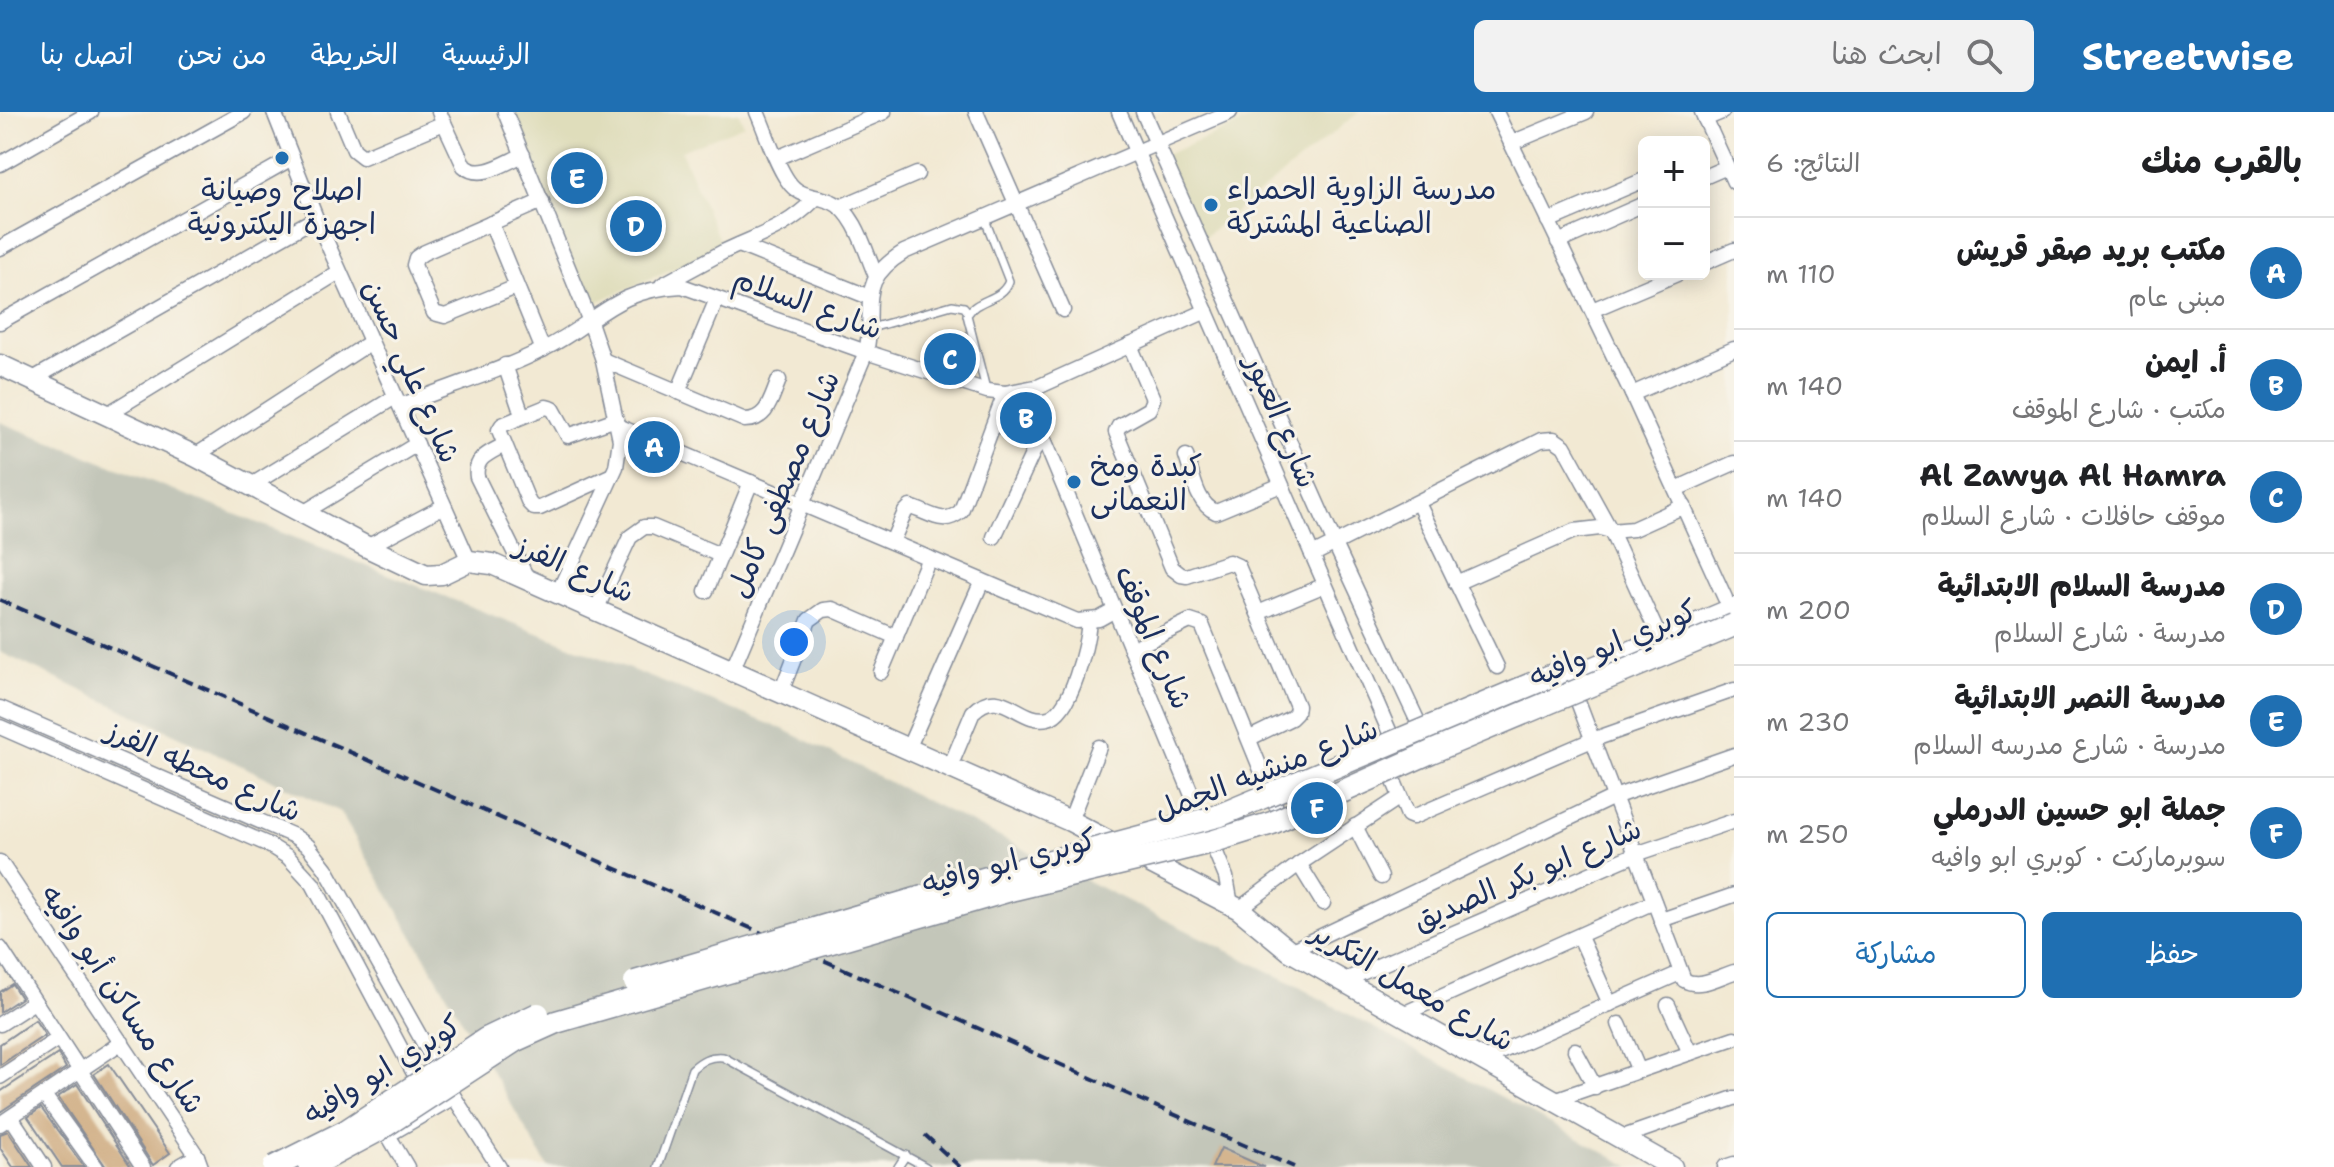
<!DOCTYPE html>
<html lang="ar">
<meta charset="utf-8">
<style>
:root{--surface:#fff;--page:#f2f2f2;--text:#202124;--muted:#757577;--line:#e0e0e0;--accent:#1f6fb2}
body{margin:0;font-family:"Shantell Sans","Playpen Sans Arabic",sans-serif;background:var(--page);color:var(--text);direction:rtl}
.controls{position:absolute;right:24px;top:24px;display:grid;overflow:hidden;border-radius:12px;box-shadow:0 4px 20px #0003}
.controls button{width:72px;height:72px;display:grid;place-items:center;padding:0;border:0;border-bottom:2px solid var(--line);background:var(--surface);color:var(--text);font:40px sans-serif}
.you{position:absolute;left:794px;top:530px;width:28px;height:28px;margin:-20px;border:6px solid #fff;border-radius:50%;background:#1a73e8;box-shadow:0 0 0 12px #1a73e833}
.badge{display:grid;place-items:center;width:52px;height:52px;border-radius:50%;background:var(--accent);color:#fff;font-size:26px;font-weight:700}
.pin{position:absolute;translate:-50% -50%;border:4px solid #fff;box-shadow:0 2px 8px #0006}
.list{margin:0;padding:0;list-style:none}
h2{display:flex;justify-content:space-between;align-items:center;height:104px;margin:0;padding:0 32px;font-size:34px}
h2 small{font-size:26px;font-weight:400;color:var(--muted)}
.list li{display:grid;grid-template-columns:52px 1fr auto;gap:24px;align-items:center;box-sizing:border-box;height:112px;padding:0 32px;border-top:2px solid var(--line)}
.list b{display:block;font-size:30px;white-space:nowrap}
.list p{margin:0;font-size:26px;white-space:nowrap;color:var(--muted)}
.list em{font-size:26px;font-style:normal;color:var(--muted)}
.actions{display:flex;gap:16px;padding:24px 32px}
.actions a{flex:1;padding:18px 0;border:2px solid var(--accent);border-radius:12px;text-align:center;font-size:28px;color:var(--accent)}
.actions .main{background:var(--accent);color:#fff}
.icon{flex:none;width:44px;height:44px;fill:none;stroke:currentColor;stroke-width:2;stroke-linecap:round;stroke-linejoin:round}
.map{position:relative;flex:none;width:1734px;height:1055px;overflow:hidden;direction:ltr}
header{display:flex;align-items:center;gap:48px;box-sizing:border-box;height:112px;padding:0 40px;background:var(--accent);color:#fff}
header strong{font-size:38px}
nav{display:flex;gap:44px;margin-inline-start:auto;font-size:28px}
.search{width:560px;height:72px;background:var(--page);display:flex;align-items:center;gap:20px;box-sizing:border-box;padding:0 28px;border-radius:12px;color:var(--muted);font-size:30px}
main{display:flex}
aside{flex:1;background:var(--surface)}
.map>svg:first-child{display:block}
</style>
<header>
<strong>Streetwise</strong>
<div class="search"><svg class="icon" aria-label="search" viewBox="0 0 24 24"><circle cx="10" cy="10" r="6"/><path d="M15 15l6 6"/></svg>ابحث هنا</div>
<nav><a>الرئيسية</a><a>الخريطة</a><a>من نحن</a><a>اتصل بنا</a></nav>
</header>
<main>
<aside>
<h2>بالقرب منك<small>النتائج: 6</small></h2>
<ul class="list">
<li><span class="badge">A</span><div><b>مكتب بريد صقر قريش</b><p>مبنى عام</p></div><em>110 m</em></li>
<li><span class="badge">B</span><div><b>أ. ايمن</b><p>مكتب · شارع الموقف</p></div><em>140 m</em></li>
<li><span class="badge">C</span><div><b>Al Zawya Al Hamra</b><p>موقف حافلات · شارع السلام</p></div><em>140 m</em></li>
<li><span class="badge">D</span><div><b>مدرسة السلام الابتدائية</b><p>مدرسة · شارع السلام</p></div><em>200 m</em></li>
<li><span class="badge">E</span><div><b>مدرسة النصر الابتدائية</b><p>مدرسة · شارع مدرسه السلام</p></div><em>230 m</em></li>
<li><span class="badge">F</span><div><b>جملة ابو حسين الدرملي</b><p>سوبرماركت · كوبري ابو وافيه</p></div><em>250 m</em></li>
</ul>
<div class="actions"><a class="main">حفظ</a><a>مشاركة</a></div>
</aside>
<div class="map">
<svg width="1734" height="1055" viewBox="0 0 1734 1055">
<rect width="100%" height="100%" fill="#f7f3e8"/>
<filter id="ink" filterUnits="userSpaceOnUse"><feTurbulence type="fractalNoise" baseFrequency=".0125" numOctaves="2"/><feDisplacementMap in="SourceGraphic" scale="16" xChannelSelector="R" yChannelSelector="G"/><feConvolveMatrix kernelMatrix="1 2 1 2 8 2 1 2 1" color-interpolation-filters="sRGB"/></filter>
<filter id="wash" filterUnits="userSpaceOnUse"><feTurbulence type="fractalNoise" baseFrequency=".006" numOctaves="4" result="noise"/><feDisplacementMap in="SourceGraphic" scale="32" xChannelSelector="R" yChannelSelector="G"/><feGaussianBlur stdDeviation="1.8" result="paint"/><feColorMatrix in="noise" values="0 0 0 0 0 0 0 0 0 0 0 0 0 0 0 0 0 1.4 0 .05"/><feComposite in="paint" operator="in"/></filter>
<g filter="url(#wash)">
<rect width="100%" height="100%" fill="#f2e9d3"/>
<g fill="#dfddbb">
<path d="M511,0H738L744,13L681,39L722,135L590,193Z"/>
<path d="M1269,0H1359L1197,131L1155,47Z"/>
</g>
<path fill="#c3c6b9" d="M0,310L785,618L1282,866L1631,1055H548L340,700L0,540Z"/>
<g id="blocks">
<g fill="#d4b58f">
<path d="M12,872L21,886L0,900V880Z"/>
<path d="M35,908L45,923L0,953V932Z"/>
<path d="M58,942L66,956L0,1000V980Z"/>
<path d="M109,952L170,1041L153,1053L94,962Z"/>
<path d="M77,972L131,1055H106L58,985Z"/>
<path d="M41,996L84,1055H62L28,1005Z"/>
<path d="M8,1019L32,1055H13L0,1036V1022Z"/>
<path d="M1221,1036L1264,1055H1212Z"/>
</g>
</g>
</g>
<g filter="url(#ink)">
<use href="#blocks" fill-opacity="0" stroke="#868c98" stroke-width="2"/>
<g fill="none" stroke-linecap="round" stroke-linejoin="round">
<g stroke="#868c98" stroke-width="10">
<g id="lane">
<path d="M984,105L1009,169C1002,189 977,186 967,203L986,277"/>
<path d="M871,216L952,193L964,195L968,200"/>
<path d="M658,1055L692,957C702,948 709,944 723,945L926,1055"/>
<path d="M898,1055L906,1043"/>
</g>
</g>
<g stroke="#868c98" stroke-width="17">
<g id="street">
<path d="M274,0L316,106L469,449"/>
<path d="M338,0L354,38L363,45L444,11"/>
<path d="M439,0L464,54C480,69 506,50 523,43"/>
<path d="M505,0L589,207L603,248L620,328L616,355L558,481"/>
<path d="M757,0C767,22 774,49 788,69C799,86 816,83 832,90C856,100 866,142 876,164"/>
<path d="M976,0L1063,198"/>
<path d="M1119,0L1397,637"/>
<path d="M1143,0L1335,432L1425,625"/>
<path d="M1496,0L1632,282L1725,486"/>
<path d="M1702,0L1734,70"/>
<path d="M1705,7L1722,0"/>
<path d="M1511,31L1586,0"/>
<path d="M777,46L884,0"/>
<path d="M0,52L91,0"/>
<path d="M1704,65L1727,55"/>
<path d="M840,95L917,62"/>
<path d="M1548,109L1644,68"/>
<path d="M491,111L543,238"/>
<path d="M1558,130L1644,92"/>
<path d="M739,133L869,185"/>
<path d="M0,136L244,0"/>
<path d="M1704,151L1734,138"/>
<path d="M662,173C682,162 703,151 723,140C760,122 784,118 815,87"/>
<path d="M516,175L445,204L434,201L414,153L416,146L423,141L542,89"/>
<path d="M1592,198L1677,162"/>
<path d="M0,210L292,46"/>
<path d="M1130,233L1153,287L1149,297L1119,314L1116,320L1172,456L1181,463L1187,464L1229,450L1238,454L1297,594L1296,601L1291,606L1250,626"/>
<path d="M603,248L745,308C768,308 771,286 779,268"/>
<path d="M505,253L522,303"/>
<path d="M33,267L316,106"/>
<path d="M1024,279L1226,765L1231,793"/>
<path d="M678,280L717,187"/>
<path d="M1632,282L1734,237"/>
<path d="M400,294C447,275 499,260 544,237C600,209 612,178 682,174L866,240L987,279L1005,281L1040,274L1206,199"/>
<path d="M106,303L339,160"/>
<path d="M618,314L1077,509L1099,507L1115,498"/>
<path d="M504,333C489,341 474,346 477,365L528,468"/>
<path d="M195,344L371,230"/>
<path d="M1186,344C1193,363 1196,392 1216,400L1281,373"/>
<path d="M612,363L540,396H534L529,391L499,318L502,313L546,295L553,297L568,324L616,307"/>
<path d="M250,374L395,285"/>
<path d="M1676,377L1734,351"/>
<path d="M1418,391L1497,555"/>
<path d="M303,401L417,332"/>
<path d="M994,425L1041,323"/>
<path d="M892,430L905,400L910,395C929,400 943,415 961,399L1005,281"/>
<path d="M367,435L444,394"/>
<path d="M1312,443L1541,328L1554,327L1564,334L1611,419L1656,518"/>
<path d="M1456,471L1574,419L1600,416L1611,419L1633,417L1684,394"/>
<path d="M706,479L751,370"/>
<path d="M596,498L630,425L644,415H653L720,443"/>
<path d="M1258,501L1325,473"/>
<path d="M1131,537L1190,509L1202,513L1275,692"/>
<path d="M732,559L866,240C877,193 854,171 904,140L1230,0"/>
<path d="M881,560L929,446"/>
<path d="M1572,574L1684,868C1699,877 1718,865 1734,860"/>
<path d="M781,580L809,508L823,498L832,497L896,525"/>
<path d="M0,596L294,724L308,734L326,757L454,985L499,1055"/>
<path d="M0,615L267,732L288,745L313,772L433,997"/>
<path d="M908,637L982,469"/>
<path d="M1383,643L1408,703L1413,705L1592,628L1734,578"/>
<path d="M950,655L973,600C1001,571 1020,613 1048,606C1072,601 1087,531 1089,510"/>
<path d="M1070,709L1099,635"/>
<path d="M1355,714L1381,765"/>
<path d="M0,750L197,1044L201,1055"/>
<path d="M1299,752L1323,791"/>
<path d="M1239,797L1299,752L1400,685"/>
<path d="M1661,808L1734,783"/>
<path d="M1580,825L1610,892"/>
<path d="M0,836L143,1055"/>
<path d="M1290,839L1614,685L1734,643"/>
<path d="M1343,869L1636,742L1734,709"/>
<path d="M1668,893L1690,941"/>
<path d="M1403,902L1654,790"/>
<path d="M0,912L34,890"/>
<path d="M1619,912L1639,959"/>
<path d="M1575,938L1595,975"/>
<path d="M1482,948L1680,861"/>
<path d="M0,965L58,927"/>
<path d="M44,983L96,1055"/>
<path d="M1554,988L1734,926"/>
<path d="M11,1005L44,1055"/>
<path d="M0,1012L122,930"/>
<path d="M395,1019L454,985"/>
<path d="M388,1023L407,1055"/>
<path d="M1620,1026L1734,986"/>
<path d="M178,1055L197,1044"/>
<path d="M1725,1055L1734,1052"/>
</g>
</g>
<g stroke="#868c98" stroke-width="23">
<path id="secondary" d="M0,253L195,344L367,435L426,463L442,462L469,449L492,452L1070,709L1239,797L1290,839L1672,1055"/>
</g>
<g stroke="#868c98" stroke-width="25">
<g id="primary">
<path d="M1546,576L1734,497"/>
<path d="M1145,736L1212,716"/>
</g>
</g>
<use href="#lane" stroke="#fff" stroke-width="7"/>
<use href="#street" stroke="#fff" stroke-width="14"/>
<use href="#secondary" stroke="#fff" stroke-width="20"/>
<use href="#primary" stroke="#fff" stroke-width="22"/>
<g stroke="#1b2f5e" stroke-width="4" stroke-dasharray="12 6" stroke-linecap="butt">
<path d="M0,488C432,674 862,866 1294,1055"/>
<path d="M925,1023L960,1055"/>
</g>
<g stroke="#868c98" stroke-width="25" stroke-linecap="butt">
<g id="primary-bridge">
<path d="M635,870L987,766L1218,704L1565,558"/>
<path d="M274,1055L346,1019L486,927L538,902"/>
<path d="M310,1055L377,1019L516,928L556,910L1014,777L1211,730L1272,711L1431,640L1734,513"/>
</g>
</g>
<use href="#primary-bridge" stroke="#fff" stroke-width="22"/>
</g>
</g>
<g fill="#1f6fb2" stroke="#f7f3e8" stroke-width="3">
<circle cx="282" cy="46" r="8"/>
<circle cx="1211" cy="93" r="8"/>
<circle cx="1074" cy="370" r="8"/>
</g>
<g text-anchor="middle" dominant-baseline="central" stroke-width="6" stroke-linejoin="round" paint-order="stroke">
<g font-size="30" fill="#1b2f5e" stroke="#f7f3e8" text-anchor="start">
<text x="1227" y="76">مدرسة الزاوية الحمراء<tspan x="1227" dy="34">الصناعية المشتركة</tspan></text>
<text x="282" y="77" text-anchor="middle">اصلاح وصيانة<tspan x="282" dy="34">اجهزة اليكترونية</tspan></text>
<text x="1090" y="353">كبدة ومخ<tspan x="1090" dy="34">النعمانى</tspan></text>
</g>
<g font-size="30" fill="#1b2f5e" stroke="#f7f3e8">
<text transform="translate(808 191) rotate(20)">شارع السلام</text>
<text transform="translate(412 259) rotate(66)">شارع علي حسن</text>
<text transform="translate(1282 309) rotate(67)">شارع العبور</text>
<text transform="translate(783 372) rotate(-67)">شارع مصطفى كامل</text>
<text transform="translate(575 456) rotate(24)">شارع الفرز</text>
<text transform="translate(1154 525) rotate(67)">شارع الموقف</text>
<text transform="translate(1613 531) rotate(-23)">كوبري ابو وافيه</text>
<text transform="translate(1266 657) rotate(-21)">شارع منشيه الجمل</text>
<text transform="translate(204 658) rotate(24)">شارع محطه الفرز</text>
<text transform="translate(1009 749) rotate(-15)">كوبري ابو وافيه</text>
<text transform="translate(1527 762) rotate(-23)">شارع ابو بكر الصديق</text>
<text transform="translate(1413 874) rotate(30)">شارع معمل التكرير</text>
<text transform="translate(123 887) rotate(56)">شارع مساكن أبو وافيه</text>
<text transform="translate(382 957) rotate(-32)">كوبري ابو وافيه</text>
</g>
</g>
</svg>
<div class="controls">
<button>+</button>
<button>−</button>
</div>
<div class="you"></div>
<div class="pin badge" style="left:654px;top:335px">A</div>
<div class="pin badge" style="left:1026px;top:306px">B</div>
<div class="pin badge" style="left:950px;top:247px">C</div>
<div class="pin badge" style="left:636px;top:114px">D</div>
<div class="pin badge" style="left:577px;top:66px">E</div>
<div class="pin badge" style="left:1317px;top:696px">F</div>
</div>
</main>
